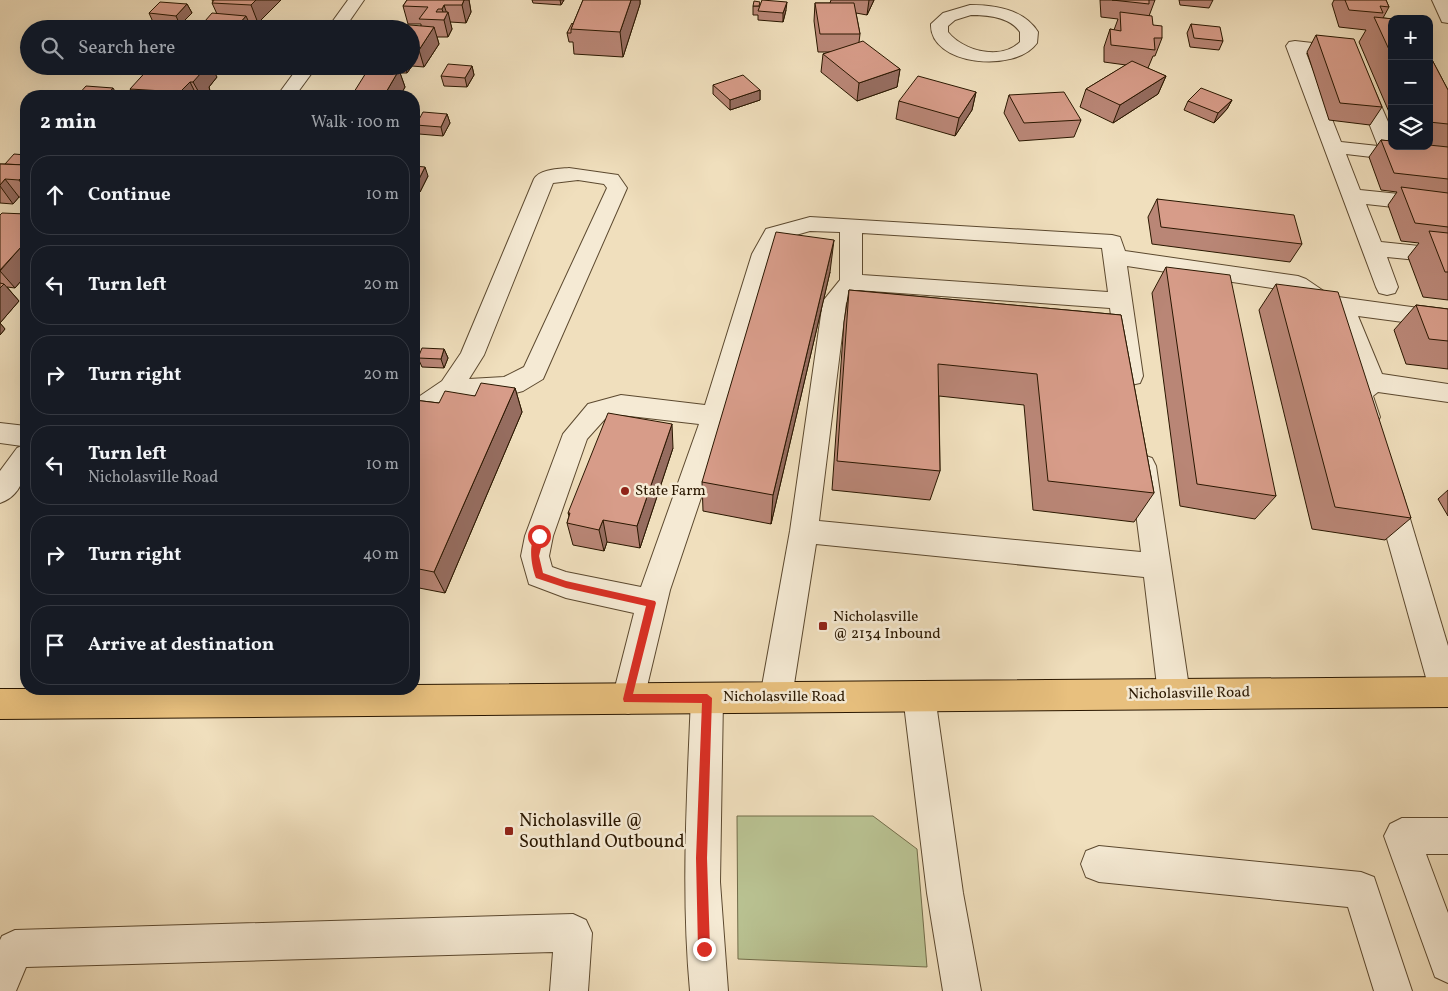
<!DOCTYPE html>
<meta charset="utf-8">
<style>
:root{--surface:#171b24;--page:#20242c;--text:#f1f3f6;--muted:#9ea1a6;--line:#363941}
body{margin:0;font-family:Vollkorn,serif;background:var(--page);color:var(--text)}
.controls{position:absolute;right:15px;top:15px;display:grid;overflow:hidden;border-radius:10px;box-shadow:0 5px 20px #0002}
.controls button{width:45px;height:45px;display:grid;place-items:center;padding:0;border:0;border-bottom:1px solid var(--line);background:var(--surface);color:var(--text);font:25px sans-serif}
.stop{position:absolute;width:15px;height:15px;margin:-11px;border:4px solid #d93025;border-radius:50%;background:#fff}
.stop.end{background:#d93025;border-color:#fff;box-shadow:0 1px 5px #0008}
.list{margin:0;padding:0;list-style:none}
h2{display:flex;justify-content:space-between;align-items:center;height:65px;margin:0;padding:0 20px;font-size:21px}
h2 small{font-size:16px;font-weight:400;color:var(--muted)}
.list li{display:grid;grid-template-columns:32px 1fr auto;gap:15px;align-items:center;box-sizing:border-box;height:80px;margin:0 10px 10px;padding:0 10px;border:1px solid var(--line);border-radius:20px}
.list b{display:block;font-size:19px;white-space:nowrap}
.list p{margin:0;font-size:16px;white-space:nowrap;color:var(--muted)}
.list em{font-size:16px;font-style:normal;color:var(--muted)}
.icon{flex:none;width:28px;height:28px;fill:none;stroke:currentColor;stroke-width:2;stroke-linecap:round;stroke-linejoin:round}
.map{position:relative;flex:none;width:1448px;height:991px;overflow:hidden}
.search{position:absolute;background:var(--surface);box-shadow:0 5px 20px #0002;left:20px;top:20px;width:400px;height:55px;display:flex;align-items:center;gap:12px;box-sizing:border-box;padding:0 18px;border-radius:28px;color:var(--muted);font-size:19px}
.panel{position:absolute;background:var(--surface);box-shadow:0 5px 20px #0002;left:20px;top:90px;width:400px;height:605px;border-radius:20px}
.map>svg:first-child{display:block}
</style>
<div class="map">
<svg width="1448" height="991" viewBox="0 0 1448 991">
<rect width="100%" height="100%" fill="#f0dfbd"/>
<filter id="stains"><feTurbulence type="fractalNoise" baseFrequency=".004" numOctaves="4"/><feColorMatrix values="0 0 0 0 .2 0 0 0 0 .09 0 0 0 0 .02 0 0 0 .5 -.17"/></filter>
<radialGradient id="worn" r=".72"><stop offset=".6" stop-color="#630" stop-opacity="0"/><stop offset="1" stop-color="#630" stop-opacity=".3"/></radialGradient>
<path fill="#b9c292" stroke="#726c49" d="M737,816H873L917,849L927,967L738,959Z"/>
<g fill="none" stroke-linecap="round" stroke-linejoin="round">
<g stroke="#5c492f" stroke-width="2">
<g id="minor">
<path d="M348,0H364L344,29H327Z"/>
<path d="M1432,0H1448V23L1442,22Z"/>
<path d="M970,5C995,5 1024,9 1038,32L1037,43C1015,74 929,65 931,24L943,13ZM971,15C988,15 1010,17 1020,32V42C1001,61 963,51 948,32V26L955,20Z"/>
<path d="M1295,41L1356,48L1392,131V146L1448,154V166L1346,154L1360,190L1448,199V213L1366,204L1381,242L1448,249V263L1387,257L1398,287L1395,293L1387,295L1379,293L1376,287L1286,46L1289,42ZM1306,53L1343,57L1378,146L1341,142Z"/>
<path d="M299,66H317L295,96H277Z"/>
<path d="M569,168L618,175L627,188L543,379L523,391L504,396L456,398L434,413L414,420V400L442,381L461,353L534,179C540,169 558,169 569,168ZM578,180L604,184L607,188L524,367L504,377L469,379L484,355L553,183Z"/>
<path d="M810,217L1112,235L1120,237L1125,251L1298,276L1306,279L1331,296L1448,312V328L1358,316L1382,374L1448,384V402L1378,392L1373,396L1380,417L1376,424L1367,427L1358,424L1347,393L1359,379L1333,312L1317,309L1292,291L1127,266L1143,376L1140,383L1131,385L1122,383L1119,376L1110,308L857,290L846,303L819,521L1141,552L1130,466L1134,458L1143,455L1152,458L1156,466L1190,694L1185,705L1174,709L1163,705L1158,694L1144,577L816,544L792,697L787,708L776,712L765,708L760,697L790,531L823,301L840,280V232L810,231L782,239L774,254L715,456L670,590L644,699L639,710L628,714L617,710L612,699L634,613L566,598L529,584L521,556L525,536L563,434L588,404L621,395L705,405L752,254L766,229ZM862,233L1102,248L1108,292L862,275ZM621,415L699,424L641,587L566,572L552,567L549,556L553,536L587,439L605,419Z"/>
<path d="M0,423L26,426C26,453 32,492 0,503V471L17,448L22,446L0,443Z"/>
<path d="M1388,481L1398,484L1402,492L1448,646V706L1446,707L1435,703L1430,692L1374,492L1378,484Z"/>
<path d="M919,681L930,685L935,696L963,893L981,991H943L927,893L903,696L908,685Z"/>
<path d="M707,683L718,687L723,698L720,882L728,991H690C681,893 687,796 691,698L696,687Z"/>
<path d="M1402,818H1448V854H1426L1448,913V983L1435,977L1384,836L1390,824Z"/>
<path d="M1099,846L1361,872L1374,877L1412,991H1374L1348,907L1099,882L1086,877L1081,864L1086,851Z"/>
<path d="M573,914L586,920L592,933L588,991H550L553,952L26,967L16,991H0V940L2,936L15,930Z"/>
</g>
</g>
<g stroke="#2a1700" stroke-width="2">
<path id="major" d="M1448,677V707L0,719V689H414V685Z"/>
</g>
<use href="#minor" fill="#f5ead4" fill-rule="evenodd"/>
<use href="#major" fill="#e8c07e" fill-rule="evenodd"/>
</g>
<g fill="#b98676" stroke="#2a1700">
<path d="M212,0H281L258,23L249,22L252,29H198L217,14L212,3L213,2Z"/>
<path d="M407,0H469L471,12L466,23L450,22L452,29L448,37H437L439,44L424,67L412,66L407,73H400L405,87L400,96H356L354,92L392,69L391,66H411V29L421,26V24H408L403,6Z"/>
<path d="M532,0H564L561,5L533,3Z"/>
<path d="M583,0H640V4L623,57L574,54L573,42H569L567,33L573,24Z"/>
<path d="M831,0H874L867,15L856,13L860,34L859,42L900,69L897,87L857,101L821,72L823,54L830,52H818L814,21L815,3H830Z"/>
<path d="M1100,0H1155L1149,16L1153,25L1162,38L1155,56H1153L1148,68H1147L1166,76L1158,94L1113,123L1080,107L1086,89L1126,65L1104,62V47L1110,29L1114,30L1118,19L1101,17Z"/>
<path d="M1179,0H1213L1209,8L1180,5Z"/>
<path d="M1334,0H1386L1389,7L1383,18L1392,19V119L1359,42L1366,30L1339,27L1332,4Z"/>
<path d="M187,4L192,13L180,25L153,22L149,13Z"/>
<path d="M753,6H760L786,10L783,22L758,20V15H753Z"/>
<path d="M1191,24L1223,41L1219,50L1190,47L1187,33Z"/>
<path d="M1316,35L1382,107L1370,125L1329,120L1307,52Z"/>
<path d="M1429,54L1448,90V300L1423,297L1408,257L1419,243L1401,241L1388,205L1397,192L1381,190L1369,157L1381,140L1429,146Z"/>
<path d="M472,66L474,75L467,87L444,86L441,76Z"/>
<path d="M217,77L209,87L210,91L206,96H134L130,89Z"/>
<path d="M713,85L760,90V100L730,110L713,94Z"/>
<path d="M976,92L972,110L955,136L896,119L899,101Z"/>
<path d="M1009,95L1081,120L1074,137L1019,141L1004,113Z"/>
<path d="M1232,100L1227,109L1214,123L1184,110L1188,101Z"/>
<path d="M447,114L450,123L443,136L419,134L416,125Z"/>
<path d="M26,155V198L19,197L13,204L0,203V164H5Z"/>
<path d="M414,166L428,176L420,192H414Z"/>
<path d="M1157,199L1302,244L1290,262L1152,244L1148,217Z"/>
<path d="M26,214V275L15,288L7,287L19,301L0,323L5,329L0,335V215Z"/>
<path d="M1166,267L1276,496L1255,519L1180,506L1152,293Z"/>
<path d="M830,272L771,524L703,511L702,482Z"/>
<path d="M1276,284L1411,518L1385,540L1312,529L1259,310Z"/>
<path d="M849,290L1121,315L1154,493L1134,522L1033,510L1024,405L939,396L940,471L930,500L832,490L844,322Z"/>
<path d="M1416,305L1448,309V369L1406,364L1394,330Z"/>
<path d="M444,349L448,358L444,368L422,367L418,358Z"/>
<path d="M515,388L522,412L445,593L414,587V400L439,403Z"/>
<path d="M673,448L640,548L607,542L604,551L573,545L567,523L569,516L568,513Z"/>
<path d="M1448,490V516L1438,499Z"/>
</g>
<g fill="#966d60" stroke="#2a1700">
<path d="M256,0H281L258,23L251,5Z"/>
<path d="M464,0H469L471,12L466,23L462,5Z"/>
<path d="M560,0H564L561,5Z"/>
<path d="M631,0H640V4L623,57L620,32Z"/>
<path d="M869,0H874L867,15Z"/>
<path d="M787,2L786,10L783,22V13Z"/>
<path d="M187,4L192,13L180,25L176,16Z"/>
<path d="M444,5L447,14L448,12L452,29L448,37L444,20L445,18L442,9Z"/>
<path d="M246,16L252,29H238L237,26Z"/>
<path d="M434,27L439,44L424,67L419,50Z"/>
<path d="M411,65L412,66L407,73L405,66H411Z"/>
<path d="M202,66H211L217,77L209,87L210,91L206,96H201L193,82L197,73Z"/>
<path d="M472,66L474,75L467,87L465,78Z"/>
<path d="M900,69L897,87L857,101L859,83Z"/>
<path d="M399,70L405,87L400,96H386L385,94Z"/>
<path d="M1166,76L1158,94L1113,123L1120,105Z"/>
<path d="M190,82L197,96H182L180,92Z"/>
<path d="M113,88L118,96H106Z"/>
<path d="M760,90V100L730,110V100Z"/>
<path d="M976,92L972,110L955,136L959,118Z"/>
<path d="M1232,100L1227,109L1214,123L1218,113Z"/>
<path d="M447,114L450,123L443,136L441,127Z"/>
<path d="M425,167L428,176L420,192L417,183Z"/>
<path d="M24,175L26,177V190L19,180Z"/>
<path d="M5,179L19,197L13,204L0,186V185Z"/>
<path d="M414,212L418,224L414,233Z"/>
<path d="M834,240L830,272L771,524L773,495Z"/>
<path d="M21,247L26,254V275L15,288L0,271Z"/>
<path d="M4,284L19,301L0,323L5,329L0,335V288Z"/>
<path d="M444,349L448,358L444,368L441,359Z"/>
<path d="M515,388L522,412L445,593L434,572Z"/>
<path d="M672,424L673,448L640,548L637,526Z"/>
<path d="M603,520L607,542L604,551L599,530Z"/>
</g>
<g fill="#d79c89" stroke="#2a1700">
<path d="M214,0H256L251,5L212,3Z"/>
<path d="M407,0H464L462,5H444L442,9H438L436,12H448L444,20L419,19L428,7L403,6Z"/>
<path d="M583,0H631L620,32L571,29Z"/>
<path d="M762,0L787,2L783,13L758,11Z"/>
<path d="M1112,0H1149V4Z"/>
<path d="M1345,0H1386L1389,7L1380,6L1383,13L1349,10Z"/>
<path d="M754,1L760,2L759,6H753Z"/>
<path d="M160,2L187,4L176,16L149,13Z"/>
<path d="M815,3H854L860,34H820Z"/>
<path d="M1120,12L1152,16L1153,25L1162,26V38H1154L1155,50L1111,45L1110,29L1121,31Z"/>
<path d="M212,13L246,16L237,26H232L229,29H198Z"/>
<path d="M1374,17L1394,19H1392V56Z"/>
<path d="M572,23L573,24L571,29V33H567Z"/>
<path d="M398,24L434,27L419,50L411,49V29H394Z"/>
<path d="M1191,24L1220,27L1223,41L1194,38Z"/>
<path d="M1316,35L1354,39L1382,107L1340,103Z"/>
<path d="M863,41L900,69L859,83L823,54Z"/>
<path d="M1429,54L1448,90V124L1429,122Z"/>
<path d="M1132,61L1166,76L1120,105L1086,89Z"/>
<path d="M448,64L472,66L465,78L441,76Z"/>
<path d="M151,66H202L197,73H201L193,82H190L180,92L130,89Z"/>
<path d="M369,68L399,70L385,94L354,92Z"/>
<path d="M743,75L760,90L730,100L713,85Z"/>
<path d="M918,76L976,92L959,118L899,101Z"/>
<path d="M86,86L113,88L106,96H77Z"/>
<path d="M1201,88L1232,100L1218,113L1188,101Z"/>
<path d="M1064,92L1081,120L1024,123L1009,95Z"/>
<path d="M423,112L447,114L441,127L416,125Z"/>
<path d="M1381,140L1392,141V146H1429V145L1448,147V179L1394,173Z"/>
<path d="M14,154L26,155V165L5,164Z"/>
<path d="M0,164L26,165V175H24L19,180L5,179L0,185Z"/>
<path d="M414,166L425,167L417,183H414Z"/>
<path d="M1401,187L1448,193V227L1415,223Z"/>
<path d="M1157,199L1294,215L1302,244L1161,227Z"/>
<path d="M2,213L26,214V247H21L0,270V215Z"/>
<path d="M1429,231L1448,233V272H1445Z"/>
<path d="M776,232L834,240L773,495L702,482Z"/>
<path d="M1166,267L1230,275L1276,496L1197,484Z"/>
<path d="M0,283L4,284L0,288Z"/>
<path d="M1276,284L1338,292L1411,518L1335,507Z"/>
<path d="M849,290L1121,315L1154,493L1048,481L1037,374L938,364L940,471L837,461Z"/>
<path d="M1416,305L1448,309V341L1429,339Z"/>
<path d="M422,348L444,349L441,359L418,358Z"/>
<path d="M481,383L515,388L434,572L414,568V400L439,403L445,391L475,396Z"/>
<path d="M608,413L672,424L637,526L603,520L599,530L567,523L570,513H568Z"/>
</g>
<path fill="#d93025" d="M539,532L544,536L539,556L543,573L566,581L655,601L656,603L633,694H707L712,698L707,858L710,949L704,954L698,949L696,858L702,703L624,702L623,699L646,606L566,588L536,578C531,566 527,539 539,532Z"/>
<g fill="#8f2418" stroke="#f5ead4" stroke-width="2">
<circle cx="625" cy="491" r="5"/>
<rect x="818" y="621" width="10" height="10" rx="2.5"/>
<rect x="504" y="826" width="10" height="10" rx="2.5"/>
</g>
<g text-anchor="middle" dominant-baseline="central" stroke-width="5" stroke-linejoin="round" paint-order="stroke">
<g font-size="15" fill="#2a1700" stroke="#f5ead4" text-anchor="start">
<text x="635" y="491">State Farm</text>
<text x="833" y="617">Nicholasville<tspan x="833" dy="17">@ 2134 Inbound</tspan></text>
</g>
<g font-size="15" fill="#2a1700" stroke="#f5ead4">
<text transform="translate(1189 694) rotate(-1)">Nicholasville Road</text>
<text x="784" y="697">Nicholasville Road</text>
</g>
<g font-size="18" fill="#2a1700" stroke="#f5ead4" text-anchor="start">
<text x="519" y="821">Nicholasville @<tspan x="519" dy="21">Southland Outbound</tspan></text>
</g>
</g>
<rect width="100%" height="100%" filter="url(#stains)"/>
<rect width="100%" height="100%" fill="url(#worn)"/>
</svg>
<div class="controls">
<button>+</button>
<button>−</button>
<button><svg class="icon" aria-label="layers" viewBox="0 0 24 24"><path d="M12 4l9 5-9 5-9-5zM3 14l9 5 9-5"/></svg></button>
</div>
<div class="stop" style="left:539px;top:536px"></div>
<div class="stop end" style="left:704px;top:949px"></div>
<div class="search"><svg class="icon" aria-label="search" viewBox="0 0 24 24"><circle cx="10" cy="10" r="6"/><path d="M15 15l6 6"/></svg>Search here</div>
<section class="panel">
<h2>2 min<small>Walk · 100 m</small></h2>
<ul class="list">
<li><svg class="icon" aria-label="ahead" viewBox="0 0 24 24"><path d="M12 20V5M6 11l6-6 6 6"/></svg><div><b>Continue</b></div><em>10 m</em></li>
<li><svg class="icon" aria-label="left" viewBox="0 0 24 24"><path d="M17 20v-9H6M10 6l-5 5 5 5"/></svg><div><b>Turn left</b></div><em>20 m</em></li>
<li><svg class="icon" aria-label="right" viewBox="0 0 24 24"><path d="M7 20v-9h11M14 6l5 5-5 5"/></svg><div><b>Turn right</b></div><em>20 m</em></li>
<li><svg class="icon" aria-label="left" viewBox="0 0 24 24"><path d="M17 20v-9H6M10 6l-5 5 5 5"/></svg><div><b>Turn left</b><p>Nicholasville Road</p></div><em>10 m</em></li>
<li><svg class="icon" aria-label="right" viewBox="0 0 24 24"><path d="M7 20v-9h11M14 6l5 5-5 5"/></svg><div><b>Turn right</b></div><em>40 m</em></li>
<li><svg class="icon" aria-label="arrive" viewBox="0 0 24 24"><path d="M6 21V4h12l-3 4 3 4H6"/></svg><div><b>Arrive at destination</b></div></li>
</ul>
</section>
</div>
